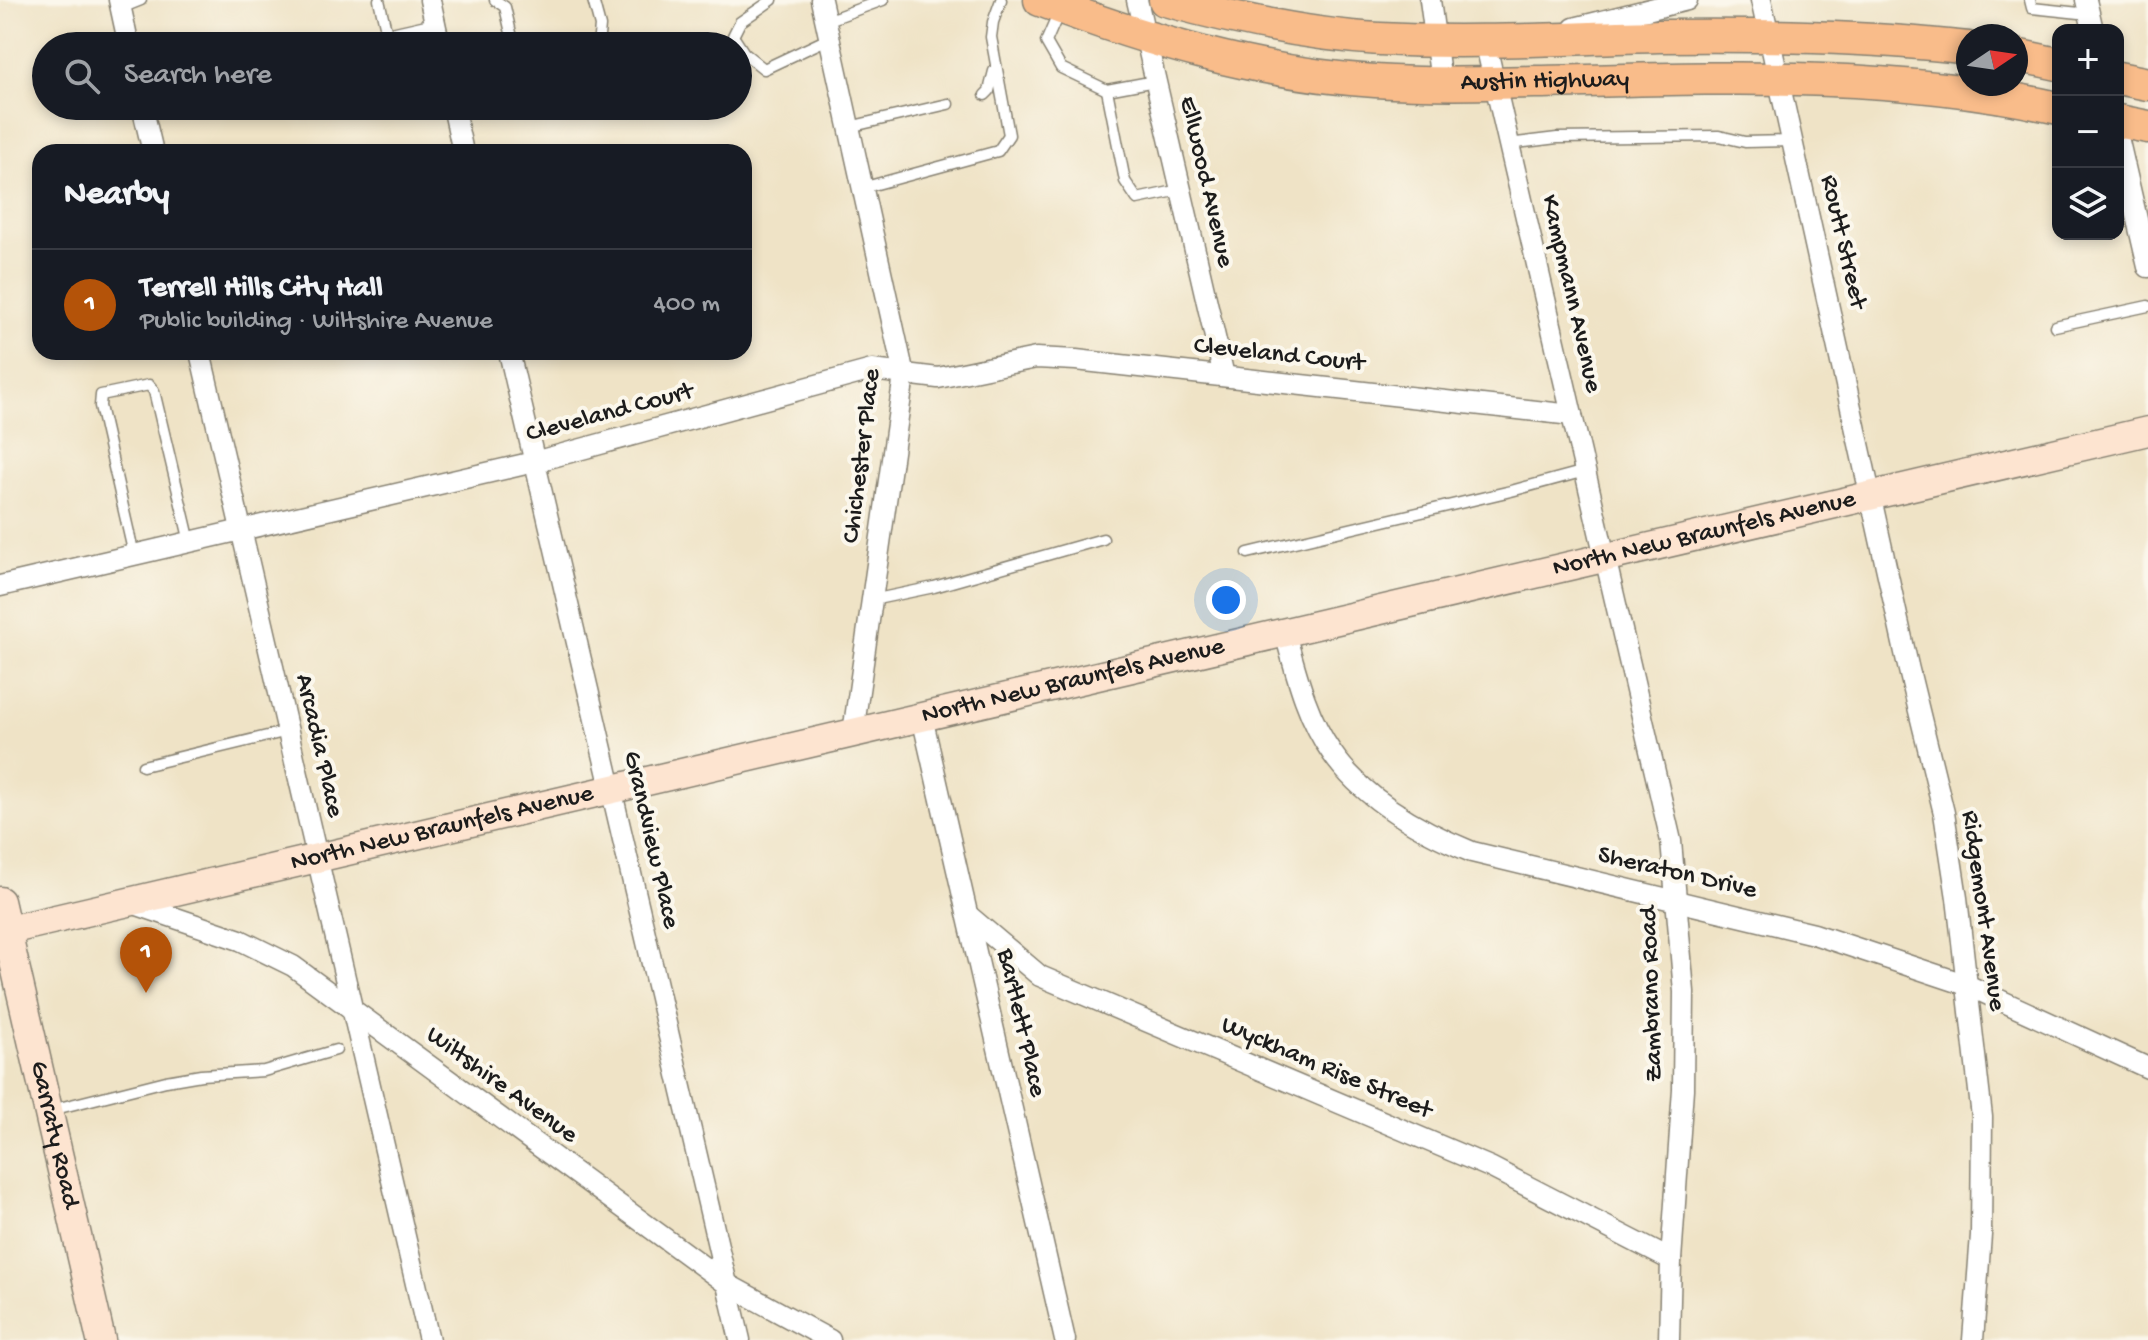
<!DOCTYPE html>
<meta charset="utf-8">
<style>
:root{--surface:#171b24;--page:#20242c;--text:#f1f3f6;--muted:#9ea1a6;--line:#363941;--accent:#b45309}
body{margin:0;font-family:"Gochi Hand",sans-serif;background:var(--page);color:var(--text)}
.controls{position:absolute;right:24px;top:24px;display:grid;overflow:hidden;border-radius:16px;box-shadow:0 4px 12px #0003}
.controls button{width:72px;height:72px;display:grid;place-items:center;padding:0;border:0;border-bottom:2px solid var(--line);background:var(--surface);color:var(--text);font:40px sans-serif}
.compass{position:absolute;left:1956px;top:24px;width:72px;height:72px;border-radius:50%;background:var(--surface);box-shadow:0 4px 12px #0003;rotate:77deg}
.you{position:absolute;left:1226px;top:600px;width:28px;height:28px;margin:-20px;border:6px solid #fff;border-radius:50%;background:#1a73e8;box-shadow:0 0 0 12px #1a73e833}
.badge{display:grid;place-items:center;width:52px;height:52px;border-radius:50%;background:var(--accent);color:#fff;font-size:26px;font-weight:700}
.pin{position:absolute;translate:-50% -66px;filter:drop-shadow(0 2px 4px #0008)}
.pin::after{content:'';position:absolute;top:42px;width:28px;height:24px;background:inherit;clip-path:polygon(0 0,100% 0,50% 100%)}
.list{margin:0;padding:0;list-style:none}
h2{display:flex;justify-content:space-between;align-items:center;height:104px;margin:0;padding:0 32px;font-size:34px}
h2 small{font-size:26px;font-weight:400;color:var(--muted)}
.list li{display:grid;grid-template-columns:52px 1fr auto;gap:24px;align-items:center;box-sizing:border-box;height:112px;padding:0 32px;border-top:2px solid var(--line)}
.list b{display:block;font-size:30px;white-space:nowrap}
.list p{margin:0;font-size:26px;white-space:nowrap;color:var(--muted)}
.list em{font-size:26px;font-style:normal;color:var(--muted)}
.icon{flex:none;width:44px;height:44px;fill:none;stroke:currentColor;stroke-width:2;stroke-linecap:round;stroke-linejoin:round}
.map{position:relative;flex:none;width:2148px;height:1340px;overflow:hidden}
.search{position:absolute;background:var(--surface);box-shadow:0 4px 12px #0003;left:32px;top:32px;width:720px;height:88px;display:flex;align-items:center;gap:20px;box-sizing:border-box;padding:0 28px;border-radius:44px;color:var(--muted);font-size:30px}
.panel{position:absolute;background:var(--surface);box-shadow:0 4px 12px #0003;left:32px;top:144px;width:720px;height:216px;border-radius:24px}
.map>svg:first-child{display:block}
</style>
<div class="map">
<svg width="2148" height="1340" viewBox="0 0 2148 1340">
<rect width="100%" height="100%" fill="#fbf7ec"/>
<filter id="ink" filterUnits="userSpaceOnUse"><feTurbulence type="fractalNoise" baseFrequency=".0125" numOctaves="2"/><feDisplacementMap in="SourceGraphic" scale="16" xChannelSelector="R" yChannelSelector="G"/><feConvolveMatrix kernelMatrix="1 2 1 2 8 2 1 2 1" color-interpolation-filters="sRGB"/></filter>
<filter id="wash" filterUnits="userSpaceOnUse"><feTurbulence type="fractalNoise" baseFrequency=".006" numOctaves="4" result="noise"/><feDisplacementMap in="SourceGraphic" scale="32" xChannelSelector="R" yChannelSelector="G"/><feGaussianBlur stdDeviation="1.8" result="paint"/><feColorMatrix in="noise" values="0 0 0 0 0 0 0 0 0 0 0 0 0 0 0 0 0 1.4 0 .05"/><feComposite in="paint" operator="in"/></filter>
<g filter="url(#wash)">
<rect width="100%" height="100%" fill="#efe3c6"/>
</g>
<g filter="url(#ink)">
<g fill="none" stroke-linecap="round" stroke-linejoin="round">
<g stroke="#868071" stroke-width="13">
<g id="lane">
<path d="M379,0L387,34"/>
<path d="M495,0L505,7L514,46"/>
<path d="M593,0L600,26L598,46"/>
<path d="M772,0L740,22L733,36L744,53L764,69L830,38"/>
<path d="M2030,0L2032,8L2089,14"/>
<path d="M121,8L141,0"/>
<path d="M1060,10L1046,42L1061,68L1107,90L1155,81"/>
<path d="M826,21L883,0"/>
<path d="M334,46L435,23"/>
<path d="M1107,90L1125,181L1137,199L1180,190"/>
<path d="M985,95L989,91L994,71"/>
<path d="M849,127L948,104"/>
<path d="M1508,144L1557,138L1719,136L1745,142L1793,141"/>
<path d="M862,188L998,151L1009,135L991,37L993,22L1001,0"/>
<path d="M2055,326L2148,306"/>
<path d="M1248,553L1511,491L1585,471"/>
<path d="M134,555L100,406L101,395L149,385L154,391L190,542"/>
<path d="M872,600L934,587L1103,539"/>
<path d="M143,766L288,731"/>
<path d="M51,1110L166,1081L201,1075L264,1071L336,1050"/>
</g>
</g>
<g stroke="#868071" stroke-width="23">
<g id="street">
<path d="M119,0L129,46"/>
<path d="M430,0L440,46"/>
<path d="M821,0L904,375L853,733"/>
<path d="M1137,0L1224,376"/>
<path d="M1430,0L1441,82"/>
<path d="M1761,0L1908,666L1944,813L1957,898L1982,1117L1981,1235L1973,1340"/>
<path d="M2086,0L2093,30"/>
<path d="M1574,28L1687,0"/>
<path d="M1485,41L1671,841L1684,992L1683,1089L1671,1260L1669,1340"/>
<path d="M142,106L153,152"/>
<path d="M453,106L463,152"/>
<path d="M2118,137L2148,267"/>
<path d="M200,352L429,1340"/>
<path d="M509,352L740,1340"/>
<path d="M0,586L534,462L872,370L938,378L1036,358L1076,360L1572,415"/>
<path d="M1285,633C1296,673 1307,718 1332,753C1364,800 1421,831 1472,852L1814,934L1967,985L2148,1068"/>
<path d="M922,717L1065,1340"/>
<path d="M129,902L240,940L293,966L727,1284L830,1340"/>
<path d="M969,916L1040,976L1490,1167L1671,1260"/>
</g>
</g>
<g stroke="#868071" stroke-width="31">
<g id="secondary">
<path id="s1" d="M0,901L101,1340"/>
<path id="s2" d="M0,932L2148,431"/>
</g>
</g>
<g stroke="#868071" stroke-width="35">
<g id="primary">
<path id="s3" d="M1040,0C1148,41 1259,74 1375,81C1445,86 1517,82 1587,81C1745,77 1903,73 2058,108"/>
<path d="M1165,0C1234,19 1308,35 1380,39C1473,44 1566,38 1659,36C1762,35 1865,36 1968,48"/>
<path d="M2016,55L2058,64"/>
<path d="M2118,78L2148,84"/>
<path d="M2118,121L2148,127"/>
</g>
</g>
<use href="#lane" stroke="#fff" stroke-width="10"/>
<use href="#street" stroke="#fff" stroke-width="20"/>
<use href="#secondary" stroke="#fde4d0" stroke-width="28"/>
<use href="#primary" stroke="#f9bc8a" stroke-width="32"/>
</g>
</g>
<g text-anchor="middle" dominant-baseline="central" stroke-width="8" stroke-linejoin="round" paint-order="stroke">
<g font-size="26" fill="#1c1c1c" stroke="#fbf7ec">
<text stroke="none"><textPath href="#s3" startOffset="516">Austin Highway</textPath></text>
<text transform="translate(1205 182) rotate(77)">Ellwood Avenue</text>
<text transform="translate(1842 242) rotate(77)">Routt Street</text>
<text transform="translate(1570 294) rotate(77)">Kampmann Avenue</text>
<text transform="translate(1279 356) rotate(6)">Cleveland Court</text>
<text transform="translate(610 414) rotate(-15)">Cleveland Court</text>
<text transform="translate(863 456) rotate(-83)">Chichester Place</text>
<text stroke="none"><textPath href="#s2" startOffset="1750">North New Braunfels Avenue</textPath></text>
<text stroke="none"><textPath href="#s2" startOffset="1102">North New Braunfels Avenue</textPath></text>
<text transform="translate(318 746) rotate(77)">Arcadia Place</text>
<text stroke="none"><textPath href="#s2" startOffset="454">North New Braunfels Avenue</textPath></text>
<text transform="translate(650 840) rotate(77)">Grandview Place</text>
<text transform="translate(1677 874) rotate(13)">Sheraton Drive</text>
<text transform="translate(1982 911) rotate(82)">Ridgemont Avenue</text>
<text transform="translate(1653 994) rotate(-92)">Zambrano Road</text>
<text transform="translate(1020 1023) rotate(77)">Bartlett Place</text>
<text transform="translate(1326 1069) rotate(23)">Wyckham Rise Street</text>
<text transform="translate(501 1086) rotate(36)">Wiltshire Avenue</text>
<text stroke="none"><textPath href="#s1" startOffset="240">Garraty Road</textPath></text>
</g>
</g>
</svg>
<div class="controls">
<button>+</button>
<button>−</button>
<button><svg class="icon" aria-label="layers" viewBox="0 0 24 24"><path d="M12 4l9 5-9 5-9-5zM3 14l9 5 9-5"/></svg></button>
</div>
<svg class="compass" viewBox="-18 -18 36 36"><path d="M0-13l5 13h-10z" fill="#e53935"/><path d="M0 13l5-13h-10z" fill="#9ea1a6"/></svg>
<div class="you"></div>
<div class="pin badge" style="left:146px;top:993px">1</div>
<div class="search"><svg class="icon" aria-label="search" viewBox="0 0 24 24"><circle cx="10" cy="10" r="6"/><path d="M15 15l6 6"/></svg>Search here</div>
<section class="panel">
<h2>Nearby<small></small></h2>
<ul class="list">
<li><span class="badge">1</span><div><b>Terrell Hills City Hall</b><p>Public building · Wiltshire Avenue</p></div><em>400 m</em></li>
</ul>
</section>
</div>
